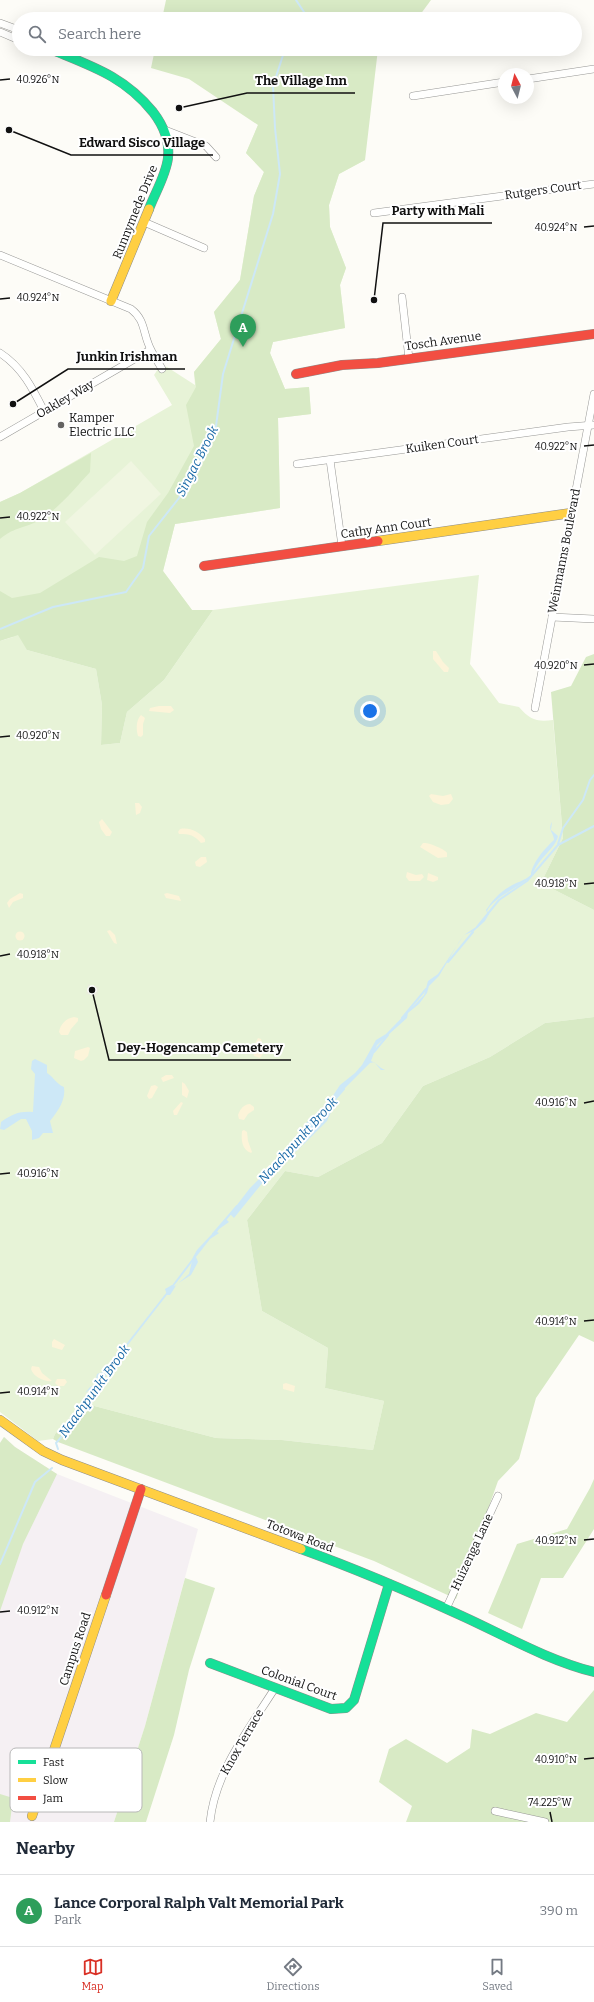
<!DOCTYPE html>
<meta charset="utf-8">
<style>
:root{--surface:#fff;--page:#f6f6f7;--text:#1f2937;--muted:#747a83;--line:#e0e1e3;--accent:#d93025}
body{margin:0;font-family:Bitter,serif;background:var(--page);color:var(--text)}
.compass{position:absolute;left:498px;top:68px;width:36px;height:36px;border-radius:50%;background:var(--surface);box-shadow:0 4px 16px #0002;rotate:353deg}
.you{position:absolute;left:370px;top:711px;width:14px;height:14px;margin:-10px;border:3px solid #fff;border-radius:50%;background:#1a73e8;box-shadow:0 0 0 6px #1a73e833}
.badge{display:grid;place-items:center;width:26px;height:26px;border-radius:50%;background:var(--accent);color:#fff;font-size:13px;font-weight:700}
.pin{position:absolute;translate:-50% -33px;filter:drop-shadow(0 1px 2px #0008)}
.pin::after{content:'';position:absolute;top:21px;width:14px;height:12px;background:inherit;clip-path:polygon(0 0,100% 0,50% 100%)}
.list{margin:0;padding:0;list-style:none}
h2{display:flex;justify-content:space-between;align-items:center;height:52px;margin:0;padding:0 16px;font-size:17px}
h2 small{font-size:13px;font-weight:400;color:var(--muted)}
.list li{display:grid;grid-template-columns:26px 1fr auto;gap:12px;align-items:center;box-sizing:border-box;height:72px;padding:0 16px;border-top:1px solid var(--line)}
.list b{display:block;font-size:15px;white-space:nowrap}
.list p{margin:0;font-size:13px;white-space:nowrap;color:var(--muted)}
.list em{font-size:13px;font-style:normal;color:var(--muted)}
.icon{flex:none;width:22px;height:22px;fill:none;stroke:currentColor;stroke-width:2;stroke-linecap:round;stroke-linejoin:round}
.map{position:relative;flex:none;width:594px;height:1822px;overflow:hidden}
.search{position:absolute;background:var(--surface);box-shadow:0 4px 16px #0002;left:12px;right:12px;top:12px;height:44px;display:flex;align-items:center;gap:10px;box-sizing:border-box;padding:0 14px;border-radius:22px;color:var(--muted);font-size:15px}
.sheet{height:124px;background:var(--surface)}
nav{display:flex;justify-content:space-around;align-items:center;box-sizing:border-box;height:56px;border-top:1px solid var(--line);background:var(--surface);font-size:11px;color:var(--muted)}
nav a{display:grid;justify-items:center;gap:2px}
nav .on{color:var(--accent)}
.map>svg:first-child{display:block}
</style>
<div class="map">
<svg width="594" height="1822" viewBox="0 0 594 1822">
<rect width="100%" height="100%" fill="#fdfcf7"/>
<path fill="#f5f0f3" d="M4,1437L15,1447L57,1474L198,1529L145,1726L114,1822H0V1443Z"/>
<path fill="#e7f3d7" d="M258,125L365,160L339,174L329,205L330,227L346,268L340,285L345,328L273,342L270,353L285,389L309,387L311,414L278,418L280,508L175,524L163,571L192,610L27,650L96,669L102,705L101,745L120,743L127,712L164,680L213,610L479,575L470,664L499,703L519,707C530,720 537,722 553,720L563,838L541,883L594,910V1017L545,1023L490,1057L423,1086L382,1143L318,1177L285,1171L247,1220L262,1311L328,1348L325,1388L384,1401L373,1450L282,1440L216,1438L83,1403L55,1434L53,1439L38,1441L0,1412V641L13,637L0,640V502L20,493L172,405L154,375L160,366L167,367L195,385L194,372L221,339L214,312L240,280L254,196L264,172L246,153Z"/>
<g fill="#d8eac5">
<path d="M166,0H431L417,19H162Z"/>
<path d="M155,49H378L365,160L339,174L329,205L330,227L346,268L340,285L345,328L273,342L270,353L285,389L309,387L311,414L278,418L280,508L175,524L163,571L192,610H213L164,680L127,712L120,743L101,745L102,705L96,669L27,650L18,635L0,641V591L12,598L40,593L99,557L124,561L137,556L147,522L168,493L194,446L186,405L196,387L194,372L221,339L214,312L240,280L254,196L264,172L246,153L258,125L189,79L151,68Z"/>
<path d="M91,453L90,472C75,488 56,512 36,522C21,529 13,528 0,539V502L20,493Z"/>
<path d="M594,654V910L541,883L563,838L551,692L571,686L586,657Z"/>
<path d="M594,1017V1342L579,1335L536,1398L519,1459L498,1481L456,1599L374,1561L58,1442L53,1439L55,1434L83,1403L216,1438L282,1440L373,1450L384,1401L325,1388L328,1348L262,1311L247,1220L285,1171L318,1177L382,1143L423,1086L490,1057L545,1023Z"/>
<path d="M4,1437L15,1447L57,1474L23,1544L0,1611V1443Z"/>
<path d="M594,1479V1529L563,1578H541L522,1629L488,1613L517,1544L567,1529L590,1488Z"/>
<path d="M185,1578L215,1588L189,1670L174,1735L146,1822H114L145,1726Z"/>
<path d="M594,1690V1822H406L412,1806L379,1782L389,1749L406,1739L447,1763L470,1748L472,1729L490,1734L536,1713L567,1722Z"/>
<path d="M0,1794L13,1798L10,1822H0Z"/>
</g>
<g fill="#fcf4d9">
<path d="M433,651H436L443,662L449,668L448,672H444L433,659Z"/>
<path d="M159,706H171L174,710L170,713L149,711L150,708Z"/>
<path d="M141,715L145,718L143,724V735L141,737L138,736C136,729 136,720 141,715Z"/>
<path d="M431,794L443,796L451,794L453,799L449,804L441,805L433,802L429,796Z"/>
<path d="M135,803H139L142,807L140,813L136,815Z"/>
<path d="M102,819L112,832L110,836H106L101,829L99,822Z"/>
<path d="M180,829C190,827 199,832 205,839V842L201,843C194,835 190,834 179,834L178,832Z"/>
<path d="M423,843C428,842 445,849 447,853V857L438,858L420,847Z"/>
<path d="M201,857H206L207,862L200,867L196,866L195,862Z"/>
<path d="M407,872L416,875L422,874L424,877L420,881H409L406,877Z"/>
<path d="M428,873L438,877V880L433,882L427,880Z"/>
<path d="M20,893L23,894V898L13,902L9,908L7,903L10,899Z"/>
<path d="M167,893L179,896L181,901L166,898L164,894Z"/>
<path d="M110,930L115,935L117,944L114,943L107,931Z"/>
<circle cx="20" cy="936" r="4.5"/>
<path d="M74,1017L78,1018V1021L71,1029L68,1035H61L59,1032C60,1025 66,1018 74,1017Z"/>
<path d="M258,1038L261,1039L262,1043L258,1048H263L265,1051L260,1058L254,1056L252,1049Z"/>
<path d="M88,1047L90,1048L88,1056L84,1060L81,1061L74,1058L75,1051Z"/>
<path d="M166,1075H172L174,1078L163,1082L161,1078Z"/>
<path d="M182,1082L185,1084L189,1091L187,1098L182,1095Z"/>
<path d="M155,1085L158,1087L152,1098L149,1099L147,1096L151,1086Z"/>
<path d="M181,1102L183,1103L177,1115H174L173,1111Z"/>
<path d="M250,1104L254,1107V1110L248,1114L244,1120L239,1119L238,1115C240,1109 244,1104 250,1104Z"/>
<path d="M244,1130L247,1132L248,1141L252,1152L251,1153C242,1150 241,1140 242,1131Z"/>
<path d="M54,1339L65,1345L62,1350L52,1347V1342Z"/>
<path d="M32,1366L39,1367L42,1373L52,1381C45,1382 33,1377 31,1369Z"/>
<path d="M57,1379H65L67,1382L64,1386H58L55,1383Z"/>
<path d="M286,1383L295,1386L294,1392L283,1389V1384Z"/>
</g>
<path fill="#e9eedb" d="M88,984L99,987L97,997L86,994Z"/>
<path fill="#f0f6e1" d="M131,461L161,494L95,555L65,522Z"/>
<g fill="#cde8f7">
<path d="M552,822L551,830L558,836C556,848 537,859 532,876C521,886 492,898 487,911L489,914L485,921L474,931L464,935L459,942L439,976L429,986L427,993L419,1004L408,1013L407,1018L377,1045L371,1061C377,1063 379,1068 385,1070H381L374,1062L370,1063L339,1094L327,1121L303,1145L297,1139L307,1122L324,1109L340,1085L355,1073L362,1065L376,1040L386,1034L424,995L428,981L438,974L464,935L479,925L488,915L486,910C492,901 500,892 509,887C517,882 524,881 531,875C531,864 546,847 554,840C554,833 547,830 552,822Z"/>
<path d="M35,1059L47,1065V1073C54,1077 56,1084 64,1087C66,1100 58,1111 50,1121L53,1133H43L39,1138L32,1140V1131L26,1119H21L4,1130L0,1129L1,1122C12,1114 20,1111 33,1112L35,1074L31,1069L32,1061Z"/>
<path d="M297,1141L302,1146L268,1176L234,1218L230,1214L250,1188Z"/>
<path d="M226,1219L229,1222L219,1229L217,1232L219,1233L210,1239L196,1257L198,1262L191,1275L177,1284L170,1295H167L165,1289L172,1285L175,1286L189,1274L193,1257L197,1250Z"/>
<path d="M118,1351L106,1372L98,1376L97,1385L85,1393L90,1387L94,1385L97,1374L105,1371Z"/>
</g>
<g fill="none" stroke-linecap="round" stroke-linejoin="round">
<g stroke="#cde8f7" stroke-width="2">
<path d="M296,0L304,12L305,19"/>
<path d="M0,629L53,607L126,592L143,568L149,536L179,498L216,426L223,374L273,214L280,174L275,128L273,86L285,49"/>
<path d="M558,844L563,828L583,800L590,780L594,775"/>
<path d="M477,927L499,900L527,881L558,845L594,826"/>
<path d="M448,962L473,932"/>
<path d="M402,1018L426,989"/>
<path d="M374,1052L388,1035"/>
<path d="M337,1097L344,1089"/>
<path d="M213,1234L237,1206"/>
<path d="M172,1287L194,1258"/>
<path d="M58,1449L56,1443L72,1425L115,1360L168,1292"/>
<path d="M0,1564L35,1482L52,1468"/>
</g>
<g stroke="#979795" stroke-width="8">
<g id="street">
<path d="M0,23L19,30"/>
<path d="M0,32L19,40"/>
<path d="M528,79L594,69"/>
<path d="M413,96L504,82"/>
<path d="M165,130L206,146L216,157"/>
<path d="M374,213L594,184"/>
<path d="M144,222L204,248"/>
<path d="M0,255L131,309C144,319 143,330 148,343C151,352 157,360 162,369"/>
<path d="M402,297L409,359"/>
<path d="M0,353C22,367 33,389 44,411"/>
<path d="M0,437L150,350"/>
<path d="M330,460L342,546"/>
<path d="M297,464L568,427L594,425"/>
<path d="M552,617L594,619"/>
<path d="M535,708L594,394"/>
<path d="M446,1609L498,1496"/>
<path d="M495,1811L545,1822"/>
<path d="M210,1822C215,1772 249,1729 275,1688"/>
</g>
</g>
<g stroke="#8e8d8b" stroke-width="10">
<g id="fast">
<path d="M50,49C91,66 124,76 153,112C163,125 170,140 168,158C166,175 155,193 149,209"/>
<path d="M301,1549C356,1569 410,1592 462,1616C506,1636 547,1660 594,1672"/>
<path d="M210,1663L331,1709L346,1708L354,1700L389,1584"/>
</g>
</g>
<g stroke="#8e8d8b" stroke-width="10">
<g id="slow">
<path d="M111,301L149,209"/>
<path d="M378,541L571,513"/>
<path d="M0,1420L43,1451L62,1460L301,1549"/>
<path d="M32,1816L106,1595"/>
</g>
</g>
<g stroke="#8e8d8b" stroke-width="10">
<g id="jam">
<path d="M296,374L342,365L378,363L594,334"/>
<path d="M204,566L378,541"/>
<path d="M106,1595L141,1489"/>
</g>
</g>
<use href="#street" stroke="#fffffe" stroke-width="7"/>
<use href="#fast" stroke="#16e098" stroke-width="9"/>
<use href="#slow" stroke="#ffcf43" stroke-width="9"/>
<use href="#jam" stroke="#f24e42" stroke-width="9"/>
</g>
<path fill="none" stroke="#111" stroke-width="1.5" d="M0,80L10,79M584,227L594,226M0,299L10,298M584,446L594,445M0,518L10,517M584,665L594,664M0,737L10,736M584,884L594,883M0,956L10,954M584,1103L594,1101M0,1174L10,1173M584,1321L594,1320M0,1393L10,1392M584,1540L594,1539M0,1612L10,1611M584,1759L594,1758M550,1812L552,1822"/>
<circle fill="#646362" stroke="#fff" stroke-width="1.5" cx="61" cy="425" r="4"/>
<g text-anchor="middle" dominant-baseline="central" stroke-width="4" stroke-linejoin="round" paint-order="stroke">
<g font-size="12" fill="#111" stroke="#fff">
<text transform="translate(543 190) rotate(-8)">Rutgers Court</text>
<text transform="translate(135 212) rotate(-68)">Runnymede Drive</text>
<text transform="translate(443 341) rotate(-8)">Tosch Avenue</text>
<text transform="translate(65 399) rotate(-30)">Oakley Way</text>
<text transform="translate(442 444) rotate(-8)">Kuiken Court</text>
<text transform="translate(386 528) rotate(-8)">Cathy Ann Court</text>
<text transform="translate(564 551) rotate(-79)">Weinmanns Boulevard</text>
<text transform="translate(300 1536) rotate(21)">Totowa Road</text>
<text transform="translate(472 1552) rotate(-65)">Huizenga Lane</text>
<text transform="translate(75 1649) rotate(-72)">Campus Road</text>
<text transform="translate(299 1683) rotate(20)">Colonial Court</text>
<text transform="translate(242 1742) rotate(-60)">Knox Terrace</text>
</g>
<g font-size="12" fill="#111" stroke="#fff" text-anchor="start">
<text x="69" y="418">Kamper<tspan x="69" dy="14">Electric LLC</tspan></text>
</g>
<g font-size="13" font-style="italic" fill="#1768a6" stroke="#fff">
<text transform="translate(197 461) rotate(-63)">Singac Brook</text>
<text transform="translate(298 1140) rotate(-48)">Naachpunkt Brook</text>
<text transform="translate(94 1391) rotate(-54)">Naachpunkt Brook</text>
</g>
</g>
<rect x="10" y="1748" width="132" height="64" rx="6" fill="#fff" stroke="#b8b8b8" stroke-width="1"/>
<rect x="18" y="1760" width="18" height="4" fill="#16e098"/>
<rect x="18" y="1778" width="18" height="4" fill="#ffcf43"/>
<rect x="18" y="1796" width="18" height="4" fill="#f24e42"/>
<g font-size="11" fill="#111">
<text x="43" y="1766">Fast</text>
<text x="43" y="1784">Slow</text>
<text x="43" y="1802">Jam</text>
</g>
<g font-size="10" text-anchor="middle" fill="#111" stroke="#fff" stroke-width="4" stroke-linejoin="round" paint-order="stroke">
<text x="38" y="83">40.926°N</text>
<text x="556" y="231">40.924°N</text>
<text x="38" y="301">40.924°N</text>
<text x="556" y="450">40.922°N</text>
<text x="38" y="520">40.922°N</text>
<text x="556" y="669">40.920°N</text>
<text x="38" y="739">40.920°N</text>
<text x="556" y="887">40.918°N</text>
<text x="38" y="958">40.918°N</text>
<text x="556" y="1106">40.916°N</text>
<text x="38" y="1177">40.916°N</text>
<text x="556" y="1325">40.914°N</text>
<text x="38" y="1395">40.914°N</text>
<text x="556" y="1544">40.912°N</text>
<text x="38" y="1614">40.912°N</text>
<text x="556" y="1763">40.910°N</text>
<text x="550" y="1806">74.225°W</text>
</g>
<path fill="none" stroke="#111" stroke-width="1.5" d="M179 108L247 93H355M9 130L71 155H213M374 300L383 223H492M13 404L68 369H185M92 990L109 1060H291"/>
<g fill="#111" stroke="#fff" stroke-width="1.5">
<circle cx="179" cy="108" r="4"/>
<circle cx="9" cy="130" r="4"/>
<circle cx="374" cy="300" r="4"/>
<circle cx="13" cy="404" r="4"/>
<circle cx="92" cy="990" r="4"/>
</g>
<g font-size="13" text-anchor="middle" font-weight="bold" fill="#111" stroke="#fff" stroke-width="4" stroke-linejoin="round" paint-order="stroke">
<text x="301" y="85">The Village Inn</text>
<text x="142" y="147">Edward Sisco Village</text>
<text x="438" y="215">Party with Mali</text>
<text x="127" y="361">Junkin Irishman</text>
<text x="200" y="1052">Dey-Hogencamp Cemetery</text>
</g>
</svg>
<svg class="compass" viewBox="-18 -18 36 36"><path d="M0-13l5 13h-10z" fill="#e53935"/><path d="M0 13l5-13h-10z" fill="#747a83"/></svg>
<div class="you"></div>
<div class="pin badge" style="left:243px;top:347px;background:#2e9e5b">A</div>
<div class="search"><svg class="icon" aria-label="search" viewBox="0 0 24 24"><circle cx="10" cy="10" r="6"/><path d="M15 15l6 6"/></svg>Search here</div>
</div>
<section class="sheet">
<h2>Nearby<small></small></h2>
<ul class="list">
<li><span class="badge" style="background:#2e9e5b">A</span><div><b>Lance Corporal Ralph Valt Memorial Park</b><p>Park</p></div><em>390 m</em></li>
</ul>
</section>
<nav>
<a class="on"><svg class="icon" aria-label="map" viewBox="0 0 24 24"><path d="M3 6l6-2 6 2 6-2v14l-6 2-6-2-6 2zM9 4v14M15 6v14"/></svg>Map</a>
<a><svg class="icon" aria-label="directions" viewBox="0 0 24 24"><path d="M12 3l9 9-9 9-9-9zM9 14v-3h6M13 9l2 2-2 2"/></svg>Directions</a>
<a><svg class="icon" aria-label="saved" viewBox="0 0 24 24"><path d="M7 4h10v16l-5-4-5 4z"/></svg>Saved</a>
</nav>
